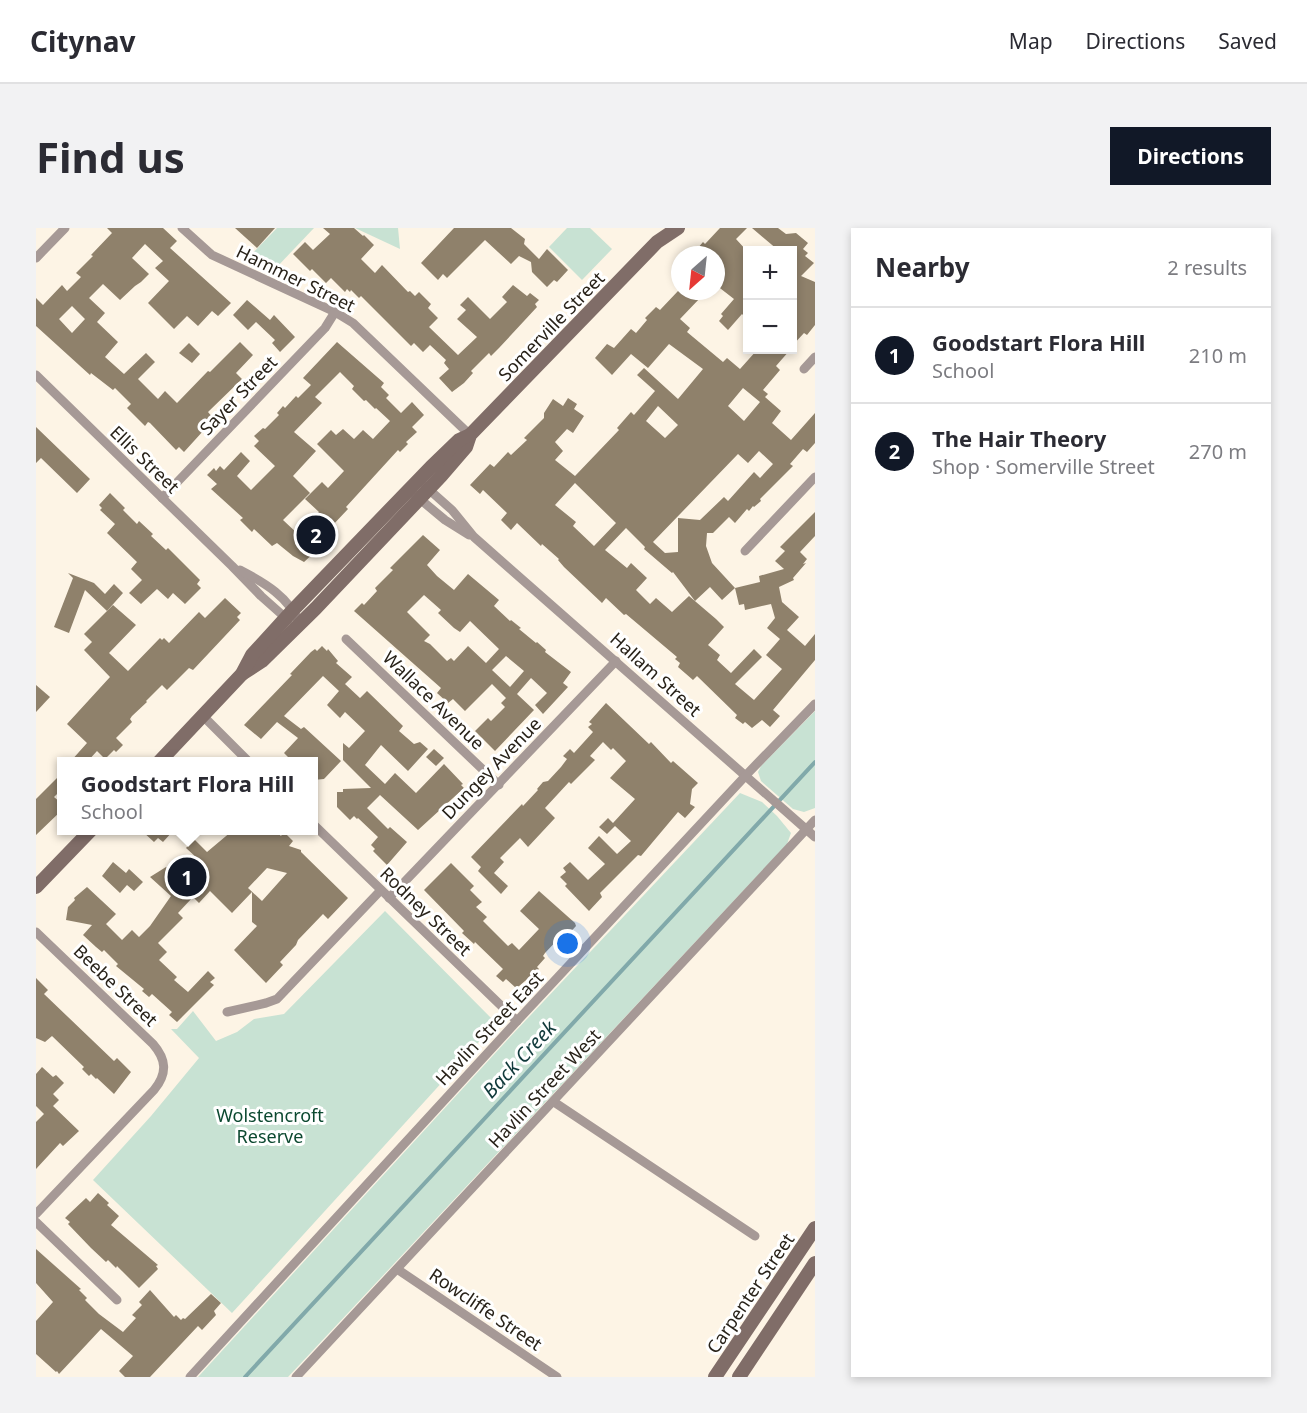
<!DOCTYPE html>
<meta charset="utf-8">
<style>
:root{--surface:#fff;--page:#f2f2f3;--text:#2b2b33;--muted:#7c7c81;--line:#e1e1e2;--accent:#111827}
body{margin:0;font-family:"Noto Sans",sans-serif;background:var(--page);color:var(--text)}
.controls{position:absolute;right:18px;top:18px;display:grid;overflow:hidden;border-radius:0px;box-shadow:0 3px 9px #0003}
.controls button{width:54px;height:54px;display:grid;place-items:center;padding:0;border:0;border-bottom:2px solid var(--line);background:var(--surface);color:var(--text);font:30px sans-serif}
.compass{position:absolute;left:635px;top:18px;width:54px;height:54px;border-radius:50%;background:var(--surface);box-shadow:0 3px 9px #0003;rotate:207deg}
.you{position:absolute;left:532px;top:716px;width:21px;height:21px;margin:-15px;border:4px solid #fff;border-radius:50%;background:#1a73e8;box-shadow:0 0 0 9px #1a73e833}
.badge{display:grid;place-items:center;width:39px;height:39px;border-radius:50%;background:var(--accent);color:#fff;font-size:20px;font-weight:700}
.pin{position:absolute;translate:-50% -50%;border:3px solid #fff;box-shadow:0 2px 6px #0006}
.popup{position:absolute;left:21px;top:529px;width:261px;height:78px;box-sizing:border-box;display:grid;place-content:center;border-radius:0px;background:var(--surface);filter:drop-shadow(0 2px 4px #0005);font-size:20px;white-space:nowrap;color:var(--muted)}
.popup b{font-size:22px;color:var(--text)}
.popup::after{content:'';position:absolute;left:50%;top:100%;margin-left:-12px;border:12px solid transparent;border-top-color:var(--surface)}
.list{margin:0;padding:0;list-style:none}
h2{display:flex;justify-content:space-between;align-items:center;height:78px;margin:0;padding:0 24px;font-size:26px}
h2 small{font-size:20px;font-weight:400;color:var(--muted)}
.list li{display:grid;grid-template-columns:39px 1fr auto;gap:18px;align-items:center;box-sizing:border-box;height:96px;padding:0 24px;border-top:2px solid var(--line)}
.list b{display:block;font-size:22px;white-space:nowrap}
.list p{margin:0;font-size:20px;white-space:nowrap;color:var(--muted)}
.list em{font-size:20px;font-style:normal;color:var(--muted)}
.map{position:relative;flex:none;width:779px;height:1149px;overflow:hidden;border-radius:0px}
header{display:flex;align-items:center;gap:36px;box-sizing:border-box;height:84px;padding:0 30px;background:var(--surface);border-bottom:2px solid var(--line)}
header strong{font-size:28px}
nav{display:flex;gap:33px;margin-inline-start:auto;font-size:21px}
.intro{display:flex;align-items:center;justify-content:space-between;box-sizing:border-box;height:144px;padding:0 36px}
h1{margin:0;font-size:42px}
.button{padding:15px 27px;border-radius:0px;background:var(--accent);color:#fff;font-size:21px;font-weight:700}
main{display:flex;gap:36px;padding:0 36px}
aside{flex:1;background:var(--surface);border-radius:0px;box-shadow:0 3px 9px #0003}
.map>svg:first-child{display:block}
</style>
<header>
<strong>Citynav</strong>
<nav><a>Map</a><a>Directions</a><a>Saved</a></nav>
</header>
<div class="intro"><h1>Find us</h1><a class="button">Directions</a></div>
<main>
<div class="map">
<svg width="779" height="1149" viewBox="0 0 779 1149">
<rect width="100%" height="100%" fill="#fdf4e5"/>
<g fill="#c8e2d3">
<path d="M241,0H278L239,41L213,29Z"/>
<path d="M319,0H362L364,21Z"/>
<path d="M531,0H554L576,21L546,52L513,19Z"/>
<path d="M779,483V580L768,584L757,581L725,553L722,544L725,538Z"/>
<path d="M704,565L726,574L741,588L755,605L751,616L252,1149H162L474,809Z"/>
<path d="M349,683L460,795L196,1085L57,952L115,888L163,830L135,801H141L157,783L180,813L201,804L218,791L248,786Z"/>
</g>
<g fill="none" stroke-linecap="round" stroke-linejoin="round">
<path stroke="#81a9aa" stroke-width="4" d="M209,1149L779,534"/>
</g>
<g fill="#8f816b" fill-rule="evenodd">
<path d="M71,0H127L141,13L134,20L195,75L182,88L176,83L162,98L151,88L138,101L112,75L133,53L119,40L127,33L109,16L96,30L113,46L105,54L99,58L84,72L67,56L53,70L69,85L61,94L82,114L69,129L88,146L110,125L119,134L102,151L122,171L129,163L141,175L172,143L174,144L204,114L217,127L200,145L206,151L172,184L178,191L148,224L143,219L140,222L114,195L112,194L109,198L91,180L95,176L79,160L77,162L55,145L54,147L0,98V70L7,77L26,57L31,63L45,49L40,45L57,28L55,27L76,5ZM36,78L49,91L36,105L23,91Z"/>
<path d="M199,0H239L221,20Z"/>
<path d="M287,0H318L327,8L328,7L338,17L325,31L339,45L346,37L372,64L374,63L379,68L383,64L395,76L392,80L402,90L393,99L422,127L441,109L421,91L430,82L424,77L432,69L454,91L471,74L466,69L477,57L491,68L494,65L503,72L499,76L501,79L463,120L455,128L453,125L435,143L437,145L428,155L416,164L403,150L413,141L408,135L410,132L394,117L387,124L378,115L375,118L325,68L323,70L315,62L314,64L311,61L309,64L295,50L290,55L276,41L274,43L257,26L269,14L277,22L294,6Z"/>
<path d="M418,0H475L489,11L488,16L503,31L511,21L532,42L521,54L518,52L511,59L496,44L495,34L483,28L475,36L449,12L411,50L407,46L402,52L385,35Z"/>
<path d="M684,0H711L700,11L711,23V91L706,86L692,102L683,93L687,88L685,86L698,71L680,57V27H656L667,14L669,16Z"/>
<path d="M716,0H742L750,6L760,5L772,15L767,21L772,25L769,28L778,35L765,48L779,54V97L771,107L768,105L756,118V22H742Z"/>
<path d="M642,63H658L665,69L644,91L654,100L651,104L687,134L691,130L704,141L721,122H754L740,138L744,142L727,162L732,166L729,169L745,183L736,195L755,212L779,185V215L771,224L767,221L754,236L757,238L724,271L725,273L718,279L717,278L713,283L711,281L699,295L693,289L677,305H671L670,318L676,335L699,360L724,354L723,348L748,341L739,333L749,323L744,319L779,284V308L764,324L771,331L767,336L770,335L757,350L758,352L743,359L746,374L763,389L751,402L769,418L779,406V432L737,482L744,488L734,499L726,492L716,500L709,494L707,496L699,490L701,487L661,448L657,452L642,439L644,435L639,431L641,429L590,386L588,387L570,370L566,375L528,339L522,332L523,331L506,316L505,318L481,295L475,302L465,292L471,285L447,262L444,266L434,257L454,236L458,239L472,224L475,227L491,212L488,210L508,190V185L517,171L527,178L532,170L541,176L538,181L548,188L537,205L531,201L519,214L527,223L519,232L539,248L583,202L581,200L595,184L598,187L619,163L601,147L608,140L642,171L667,141L633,116L612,140L595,126L576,147L559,130L571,116L578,120L595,101L600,105L611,92L609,90L620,79L624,82ZM707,160L724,174L708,193L692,178ZM622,178L642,197L629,210L610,193ZM723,223L737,236L724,250L718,244L692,273L688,269L664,292L642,290V324L629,325L617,314L702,226L712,235ZM539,255L580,295L558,318L537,298L540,294L519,277ZM590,300L609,319L608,321L636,345L637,344L659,373L674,359L686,372L699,360L703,377L708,376L709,382L735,376L739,390L731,400L744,411L730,427L746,441L718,472L699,456L726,429L718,421L695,445L681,432L684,427L672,417L688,399L680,391L653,368L636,384L620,370L614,376L600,362L611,350L595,335L591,340L569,322Z"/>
<path d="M211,72L234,92L238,87L259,109L244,124L236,115L239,112L220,94L212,102L197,87Z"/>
<path d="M301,114L348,155L345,159L353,167L350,170L365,185L376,174L388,187L376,199L381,204L370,214L372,216L364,224L362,222L310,279L312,281L295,299L301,304L268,334L257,328L241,315L236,318L218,301L216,304L204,292L207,290L175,261L181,256L171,247L178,240L180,243L184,238L188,242L205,224L214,233L201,248L215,262L239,238L218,218L223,213L218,208L227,200L229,201L243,187L241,185L247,178L249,180L260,168L262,170L275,157L267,150ZM304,144L318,158L316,161L328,173L330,172L339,181L340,180L354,193L337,211L327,202L318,211L307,201L300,207L295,202L281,216L308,243L292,260L286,254L269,271L283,284L263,307L247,292L274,265L257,248L280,223L258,204L286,175L279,169Z"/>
<path d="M153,115L164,126L156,135L143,125Z"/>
<path d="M0,199L54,251L41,265L5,230L0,235Z"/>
<path d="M74,265L89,280L87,282L101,296L103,293L117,306L115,308L130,322L132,320L164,352L161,356L165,360L149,376L137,365L132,371L121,361L105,376L93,365L106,352L95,341L101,334L71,305L79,296L64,282L66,280L63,277Z"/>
<path d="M387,307L404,322L391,337L401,348L418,362L432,346L463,372L458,378L474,393L475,392L485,400L483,401L500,415L501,414L510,422L509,424L535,444L527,455L532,459L507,486L499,477L511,465L495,450L481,466L498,482L459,523L439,503L452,490L455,493L469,479L465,475L470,470L456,456L429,483L417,471L412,475L401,465L405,460L318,383L326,375L328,377L341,363L339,360L357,342L354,340ZM388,367L405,382L402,385L418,400L424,404L434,393L463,421L450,435L432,418L418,433L415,430L411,433L394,416L388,413L394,407L371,384ZM470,428L488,443L474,459L456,442Z"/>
<path d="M32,345L58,355L69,366L78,356L87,365L71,383L49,362L33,405L18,399L37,350Z"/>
<path d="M189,370L205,385L201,389L204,392L157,442L153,440L131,462L126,457L110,473L111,474L96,488L94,491L96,494L80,510L87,517L80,524L78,522L69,531L61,523L51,534H34L51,515L31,496L74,449L48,422L56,414L48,406L77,377L100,397L73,425L92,443L124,410L126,412L128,410L133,415L163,384L169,390Z"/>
<path d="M286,418L291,423L292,421L302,433L300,435L316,449L309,456L324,470L331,463L367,498L363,503L378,516L384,514L392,521L372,543L345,517L329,537L349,556L359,545L380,565L408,536L427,556L425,557L428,560L382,602L344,567L331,580L352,601L354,599L371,614L351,637L337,623L339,621L335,617L342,609L322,590L321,591L318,588L314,592L301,579V564H307V561L335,560L307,532V515L313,520L329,503L309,484L304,490L291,477L303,463L287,448L248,488L265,501L268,499L305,533L288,551L277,552V534H257L248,525L262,510L241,494L225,511L208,497L256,447L254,446L275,424L279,421L281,423Z"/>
<path d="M0,457L14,469L0,484Z"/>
<path d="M570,475L613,516L615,514L635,535L637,533L662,555L656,561L654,576L659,579L649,590L642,584L605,628L602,627L564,665L566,669L553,683L529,658L531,656L524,649L530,644L527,640L534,634L552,652L569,636L552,620L563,608L581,626L595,613L579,598L571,606L563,599L572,590L577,595L599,571L574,550L590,533L577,520L575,522L567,514L554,528L559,532L535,556L533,554L509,580L519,590L492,619L484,610L464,630L468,634L458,645L472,658L465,666L442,643L445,639L435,629L486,576L487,578L502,562L501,561L507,554L512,553L525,539L531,531L527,528L534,521L538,525L557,504L552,499L556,496L553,494Z"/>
<path d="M398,521L408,530L400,538L390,529Z"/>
<path d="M25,546V562L18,569L25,575V583L0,607V571Z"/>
<path d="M106,603H137L127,614L122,610L118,614Z"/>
<path d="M196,603H239L245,608L248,604L257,613L253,618L265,622V624L312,670L292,691L287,686L262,712L260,717L244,734L247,737L230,755L198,722L221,698L216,694V664L196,685L174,663L163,675L157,669L142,685L147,690L122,715L131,724L123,732L141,749L138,752L152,764L172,743L179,750L174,754L178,757L141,794L133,787L136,784L116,766L113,769L106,763L108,761L80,738L82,736L68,722L66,724L60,719L47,707L56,697L30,692L32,679L39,672L38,670L51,659L80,686L70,696L86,712L96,702L103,709L114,698L135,668L114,649L130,639L143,651L162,631L150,620L158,611L171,624ZM231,640L251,645L226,673L212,660Z"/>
<path d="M77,634L90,645L93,641L107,654L98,663L91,657L84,665L66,648Z"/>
<path d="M415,635L438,658L434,662L446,674L440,679L451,689L447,693L472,718L476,715L483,722L503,701L484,683L503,663L539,695L540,698L530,709L526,707L509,725L507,728L509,730L501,739L503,741L482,759L480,760L470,751L467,754L460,748L467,741L439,714L438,716L426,705L428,703L388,662Z"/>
<path d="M0,750L12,762L8,766L78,833L81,830L95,844L78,866L61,850L60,851L55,846L53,848L46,841L48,839L16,808L9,814L0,810Z"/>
<path d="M6,839L17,849L20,847L28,855L17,866L23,872L17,878L43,903L27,918L24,915L0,941V894L8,886L0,878V846Z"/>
<path d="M62,965L73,975L71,977L83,988L75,997L122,1037L120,1038L122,1041L103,1060L81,1038L80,1040L72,1032L70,1034L55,1020L32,996L34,994L29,990L32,987L50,970L54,974Z"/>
<path d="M0,1021L45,1061L43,1062L51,1070L49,1072L63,1086L87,1104L100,1090L96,1087L106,1077L103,1074L114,1062L138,1089L140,1087L145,1092L147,1090L149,1091L175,1066L185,1075L178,1083L180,1087L166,1102L162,1098L114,1149H89L83,1143L97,1128L65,1101L23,1146L21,1143L20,1144L0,1126V1093L17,1074L0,1055Z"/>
</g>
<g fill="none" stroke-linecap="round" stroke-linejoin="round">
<g stroke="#a69996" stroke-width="9">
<path d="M146,0L176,27L299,84L317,95L434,207"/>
<path d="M0,30L29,0"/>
<path d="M768,141L779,129"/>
<path d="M0,147L196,338L225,368L252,392"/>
<path d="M389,258L416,282L438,309L779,609"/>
<path d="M379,267L409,292L433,307"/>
<path d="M126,270L289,100L299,84"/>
<path d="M709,323L779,249"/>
<path d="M204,342C229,355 253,369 264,396"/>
<path d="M310,411L463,557"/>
<path d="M167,488L213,534"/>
<path d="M277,596L481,793"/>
<path d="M353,670L580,433"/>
<path d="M0,704L117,816C130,831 132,845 118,862L0,986"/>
<path d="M191,784L230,775L241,771L345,662"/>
<path d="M518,874L719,1008"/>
<path d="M0,994L81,1072"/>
<path d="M361,1041L521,1149"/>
<path d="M154,1149L481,793L714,543L779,476"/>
<path d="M260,1149L779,592"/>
</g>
<g stroke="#806d68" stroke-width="14">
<path d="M206,446L226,433L280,380L405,248L430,219L434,207L621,14L642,0"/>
<path d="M123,534L206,446L216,427L258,381L395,239L423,212L434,207"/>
<path d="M0,659L55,602"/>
<path d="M679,1149L779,1000"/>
<path d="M703,1149L779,1035"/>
</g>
</g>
<g text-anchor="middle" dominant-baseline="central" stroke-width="6" stroke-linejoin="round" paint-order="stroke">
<g font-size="18" fill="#282219" stroke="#fff">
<text transform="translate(260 50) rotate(26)">Hammer Street</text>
<text transform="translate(515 98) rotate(-46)">Somerville Street</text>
<text transform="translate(202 167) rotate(-46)">Sayer Street</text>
<text transform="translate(109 231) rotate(44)">Ellis Street</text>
<text transform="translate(620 446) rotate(42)">Hallam Street</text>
<text transform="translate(398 472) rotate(44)">Wallace Avenue</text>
<text transform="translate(455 540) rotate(-46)">Dungey Avenue</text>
<text transform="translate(390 683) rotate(44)">Rodney Street</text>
<text transform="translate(80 757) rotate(44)">Beebe Street</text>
<text transform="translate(453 800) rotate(-47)">Havlin Street East</text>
<text transform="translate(508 860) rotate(-47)">Havlin Street West</text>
<text transform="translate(714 1065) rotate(-56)">Carpenter Street</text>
<text transform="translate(450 1081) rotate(34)">Rowcliffe Street</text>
</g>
<g font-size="18" fill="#0c4930" stroke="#fff">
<text x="234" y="887">Wolstencroft<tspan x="234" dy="21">Reserve</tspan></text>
</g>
<g font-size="20" font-style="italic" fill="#113a3b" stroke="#fff">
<text transform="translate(483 831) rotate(-47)">Back Creek</text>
</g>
</g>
</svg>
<div class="controls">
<button>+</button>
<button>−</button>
</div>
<svg class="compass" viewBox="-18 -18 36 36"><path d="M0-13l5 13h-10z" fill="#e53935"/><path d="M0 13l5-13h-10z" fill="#7c7c81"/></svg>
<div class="you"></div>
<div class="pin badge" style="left:151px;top:649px">1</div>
<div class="popup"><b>Goodstart Flora Hill</b>School</div>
<div class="pin badge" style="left:280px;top:307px">2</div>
</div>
<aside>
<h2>Nearby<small>2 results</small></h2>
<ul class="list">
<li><span class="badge">1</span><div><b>Goodstart Flora Hill</b><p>School</p></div><em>210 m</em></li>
<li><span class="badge">2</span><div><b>The Hair Theory</b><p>Shop · Somerville Street</p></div><em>270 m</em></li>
</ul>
</aside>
</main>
